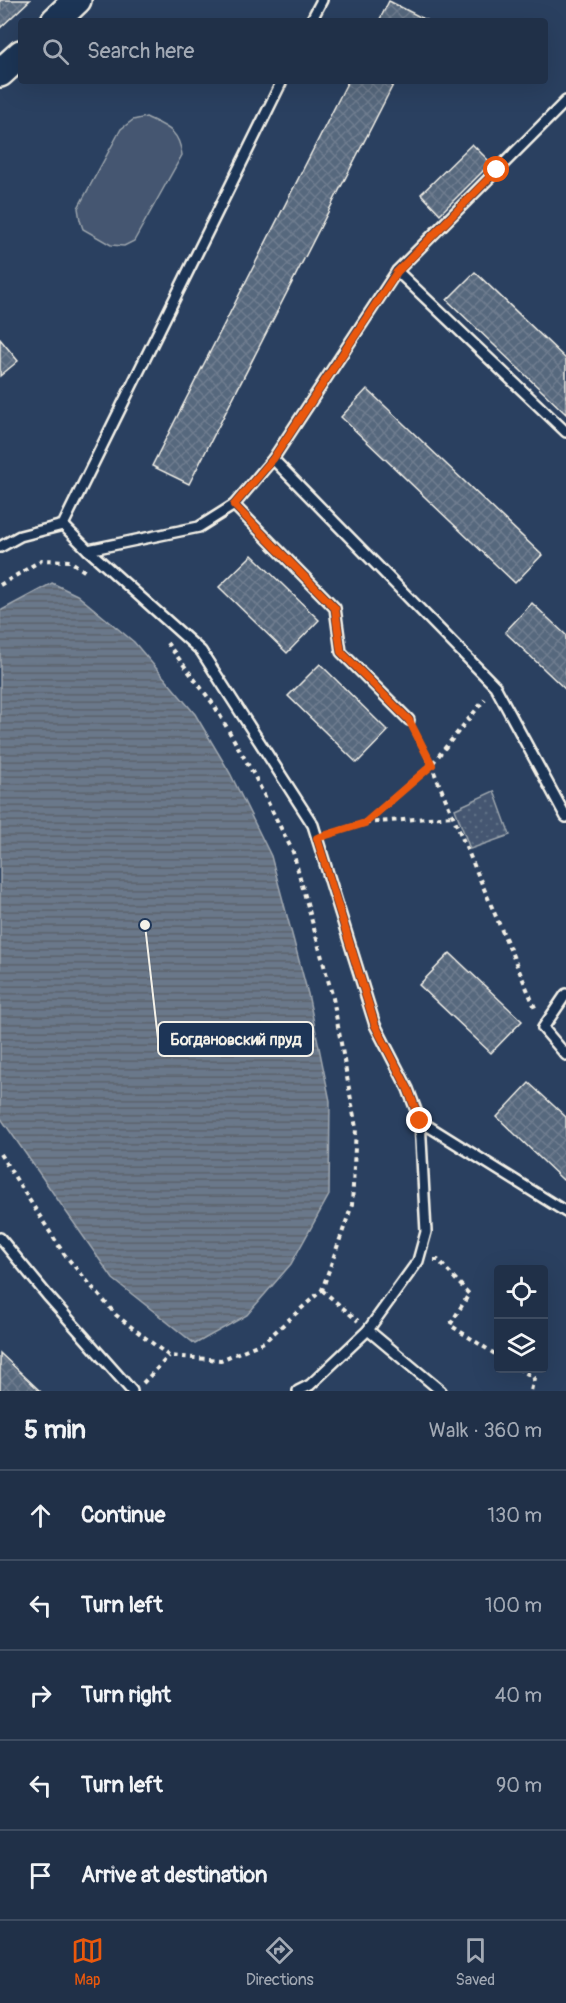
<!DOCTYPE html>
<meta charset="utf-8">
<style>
:root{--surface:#203048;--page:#2d3c52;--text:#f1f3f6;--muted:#a2a9b4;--line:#3d4b60;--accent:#ea580c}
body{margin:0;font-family:Pangolin,sans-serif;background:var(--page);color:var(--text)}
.controls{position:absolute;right:18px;bottom:18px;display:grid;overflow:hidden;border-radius:6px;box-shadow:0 6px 24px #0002}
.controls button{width:54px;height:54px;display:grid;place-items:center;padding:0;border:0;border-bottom:2px solid var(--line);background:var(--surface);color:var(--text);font:30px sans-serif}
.stop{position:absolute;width:18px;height:18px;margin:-14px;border:4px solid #ea580c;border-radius:50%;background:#fff}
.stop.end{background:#ea580c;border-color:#fff;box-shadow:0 2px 6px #0008}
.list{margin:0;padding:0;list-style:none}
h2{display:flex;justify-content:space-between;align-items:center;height:78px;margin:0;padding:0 24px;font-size:26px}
h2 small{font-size:20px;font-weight:400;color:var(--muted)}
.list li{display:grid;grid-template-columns:39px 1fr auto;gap:18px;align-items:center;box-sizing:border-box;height:90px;padding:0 24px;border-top:2px solid var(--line)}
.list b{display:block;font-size:22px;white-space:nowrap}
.list em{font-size:20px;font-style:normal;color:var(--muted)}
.icon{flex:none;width:33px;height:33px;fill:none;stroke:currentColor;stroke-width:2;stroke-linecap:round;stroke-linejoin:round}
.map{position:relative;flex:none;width:566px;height:1391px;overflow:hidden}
.search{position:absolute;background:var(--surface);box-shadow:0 6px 24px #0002;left:18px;right:18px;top:18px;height:66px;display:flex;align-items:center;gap:15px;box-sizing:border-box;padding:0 21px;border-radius:6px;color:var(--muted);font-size:22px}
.sheet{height:528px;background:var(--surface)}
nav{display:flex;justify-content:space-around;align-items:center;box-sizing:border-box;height:84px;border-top:2px solid var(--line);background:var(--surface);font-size:16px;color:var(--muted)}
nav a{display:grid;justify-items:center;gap:3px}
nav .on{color:var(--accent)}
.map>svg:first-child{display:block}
</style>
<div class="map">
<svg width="566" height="1391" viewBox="0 0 566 1391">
<defs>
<pattern id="park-dots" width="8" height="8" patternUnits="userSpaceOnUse" patternTransform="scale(1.5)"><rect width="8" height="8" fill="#445771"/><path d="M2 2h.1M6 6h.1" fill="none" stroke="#607085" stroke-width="1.8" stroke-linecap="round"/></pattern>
<pattern id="water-rules" width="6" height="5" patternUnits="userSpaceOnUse" patternTransform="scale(1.5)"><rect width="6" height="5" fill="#6a788a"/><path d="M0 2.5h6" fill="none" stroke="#5b626b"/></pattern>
<pattern id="building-cross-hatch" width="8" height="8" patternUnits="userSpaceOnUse" patternTransform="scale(1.5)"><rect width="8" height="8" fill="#56677d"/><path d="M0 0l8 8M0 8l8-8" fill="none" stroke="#6f7d8f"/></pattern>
</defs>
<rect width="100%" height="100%" fill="#2a4060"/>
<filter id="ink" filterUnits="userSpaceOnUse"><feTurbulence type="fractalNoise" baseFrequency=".0167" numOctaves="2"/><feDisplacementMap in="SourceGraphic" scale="12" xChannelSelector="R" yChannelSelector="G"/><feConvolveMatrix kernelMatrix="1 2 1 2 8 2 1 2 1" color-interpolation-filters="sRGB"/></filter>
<g filter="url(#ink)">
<path fill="url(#park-dots)" stroke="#9ca4ac" stroke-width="1.5" d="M494,791L510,835L470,849L455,809Z"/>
<path fill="#445771" stroke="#9ca4ac" stroke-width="1.5" d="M146,117C167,127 179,130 182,155L134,241L124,246L111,245L83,229L80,220L78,208L121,129L133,120Z"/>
<path fill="url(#water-rules)" stroke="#a1a8b0" stroke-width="1.5" d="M52,583L77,595L134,642L195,714L230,773L271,856L308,994L330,1101L329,1195L291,1264L247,1315L195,1344L113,1279L0,1117V611Z"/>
<g fill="url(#building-cross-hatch)" stroke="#f4f1e8" stroke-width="1.5">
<path d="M0,0H30L0,28Z"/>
<path d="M389,1L426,20L425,21H379Z"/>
<path d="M348,81H395L189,484L152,466Z"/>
<path d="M472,144L491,163L440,214L421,194Z"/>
<path d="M475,272L566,359V414L447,300Z"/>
<path d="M0,339L18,361L0,376Z"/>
<path d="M367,389L542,555L515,583L341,417Z"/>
<path d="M252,555L319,620L287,653L219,587Z"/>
<path d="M532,603L566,635V690L505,632Z"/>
<path d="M320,664L388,731L357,763L288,696Z"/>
<path d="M450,953L522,1021L491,1053L419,985Z"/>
<path d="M529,1083L566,1117V1177L563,1180L497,1117Z"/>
<path d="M0,1353L40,1391H0Z"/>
</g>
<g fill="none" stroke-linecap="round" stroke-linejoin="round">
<g stroke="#f4f1e8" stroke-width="14">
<g id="lane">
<path d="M311,21L322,0"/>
<path d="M566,101L397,271L273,459L495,686L566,817"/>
<path d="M397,271L566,432"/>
<path d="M234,505L335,608L341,652L409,720"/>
<path d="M63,525L88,550L201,651L313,825L375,1025L408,1089L420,1121L426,1232L418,1261L368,1330"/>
<path d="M0,547L20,536L63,525L282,81"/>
<path d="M88,550L199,527L234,505L273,459"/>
<path d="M566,994L543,1028L566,1055"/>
<path d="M420,1121L566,1212"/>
<path d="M0,1238L47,1295L132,1391"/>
<path d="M298,1391L310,1385L368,1330L441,1391"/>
</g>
</g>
<g stroke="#f4f1e8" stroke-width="32">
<g id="secondary">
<path d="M55,21L77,0"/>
<path d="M0,73L21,54"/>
</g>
</g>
<g stroke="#f4f1e8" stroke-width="4" stroke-dasharray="4.5 4.5" stroke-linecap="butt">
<path d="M0,585L42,560L70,561L87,573"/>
<path d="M415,731L431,765L536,1010"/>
<path d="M365,823L453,816"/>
<path d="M331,833L365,823L431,765L485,699"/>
<path d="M0,1154L64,1254L116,1315L169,1356L221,1360L264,1342L322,1290L352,1205L356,1128L333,998L293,852L254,775L214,705L167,643"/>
<path d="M434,1260H438L469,1294L450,1325L498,1356"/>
<path d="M322,1290L358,1321"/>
<path d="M518,1368L534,1378L531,1391"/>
<path d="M143,1383L169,1356"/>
</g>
<use href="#lane" stroke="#1d3557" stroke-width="9"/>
<use href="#secondary" stroke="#1d3557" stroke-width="27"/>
</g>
</g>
<g fill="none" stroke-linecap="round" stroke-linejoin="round" filter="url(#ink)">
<path stroke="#ea580c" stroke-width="8" d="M420,1121L408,1089L375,1025L317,838L365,823L432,765L409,720L341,652L335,608L234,505L273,459L397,272L497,170"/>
</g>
<path fill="none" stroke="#f4f1e8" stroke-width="2" d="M145 925L158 1039"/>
<circle fill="#f4f1e8" stroke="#1d3557" stroke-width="2" cx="145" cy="925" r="6"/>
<rect fill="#1d3557" stroke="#f4f1e8" stroke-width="2" x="158" y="1022" width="155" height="34" rx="6"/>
<g font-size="16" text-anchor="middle" font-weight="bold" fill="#f4f1e8">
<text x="236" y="1045">Богдановский пруд</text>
</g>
</svg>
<div class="controls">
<button><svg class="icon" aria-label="locate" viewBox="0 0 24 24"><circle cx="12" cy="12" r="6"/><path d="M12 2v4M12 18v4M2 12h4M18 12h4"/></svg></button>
<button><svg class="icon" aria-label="layers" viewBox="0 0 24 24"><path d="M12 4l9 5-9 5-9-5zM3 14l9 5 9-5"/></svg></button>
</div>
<div class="stop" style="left:497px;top:170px"></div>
<div class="stop end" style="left:420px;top:1121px"></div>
<div class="search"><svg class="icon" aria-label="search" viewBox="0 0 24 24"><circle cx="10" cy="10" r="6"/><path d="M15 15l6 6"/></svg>Search here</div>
</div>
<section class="sheet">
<h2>5 min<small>Walk · 360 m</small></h2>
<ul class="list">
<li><svg class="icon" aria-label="ahead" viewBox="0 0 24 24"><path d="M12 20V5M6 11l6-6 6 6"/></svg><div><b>Continue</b></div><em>130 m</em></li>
<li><svg class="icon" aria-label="left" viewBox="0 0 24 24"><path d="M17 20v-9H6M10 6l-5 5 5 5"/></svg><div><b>Turn left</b></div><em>100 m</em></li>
<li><svg class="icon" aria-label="right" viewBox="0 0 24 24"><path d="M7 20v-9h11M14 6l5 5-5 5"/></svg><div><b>Turn right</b></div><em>40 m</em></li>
<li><svg class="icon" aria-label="left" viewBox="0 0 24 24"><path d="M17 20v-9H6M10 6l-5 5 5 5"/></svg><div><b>Turn left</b></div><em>90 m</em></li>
<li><svg class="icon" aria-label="arrive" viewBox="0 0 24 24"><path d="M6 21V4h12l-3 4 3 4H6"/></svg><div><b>Arrive at destination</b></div></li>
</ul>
</section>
<nav>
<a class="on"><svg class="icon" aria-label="map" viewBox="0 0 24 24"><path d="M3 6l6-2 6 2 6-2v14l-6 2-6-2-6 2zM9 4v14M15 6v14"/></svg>Map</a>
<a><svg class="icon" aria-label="directions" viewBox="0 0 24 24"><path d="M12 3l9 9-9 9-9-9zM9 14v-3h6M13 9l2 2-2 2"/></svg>Directions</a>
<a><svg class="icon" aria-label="saved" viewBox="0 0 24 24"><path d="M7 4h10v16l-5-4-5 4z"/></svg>Saved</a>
</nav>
